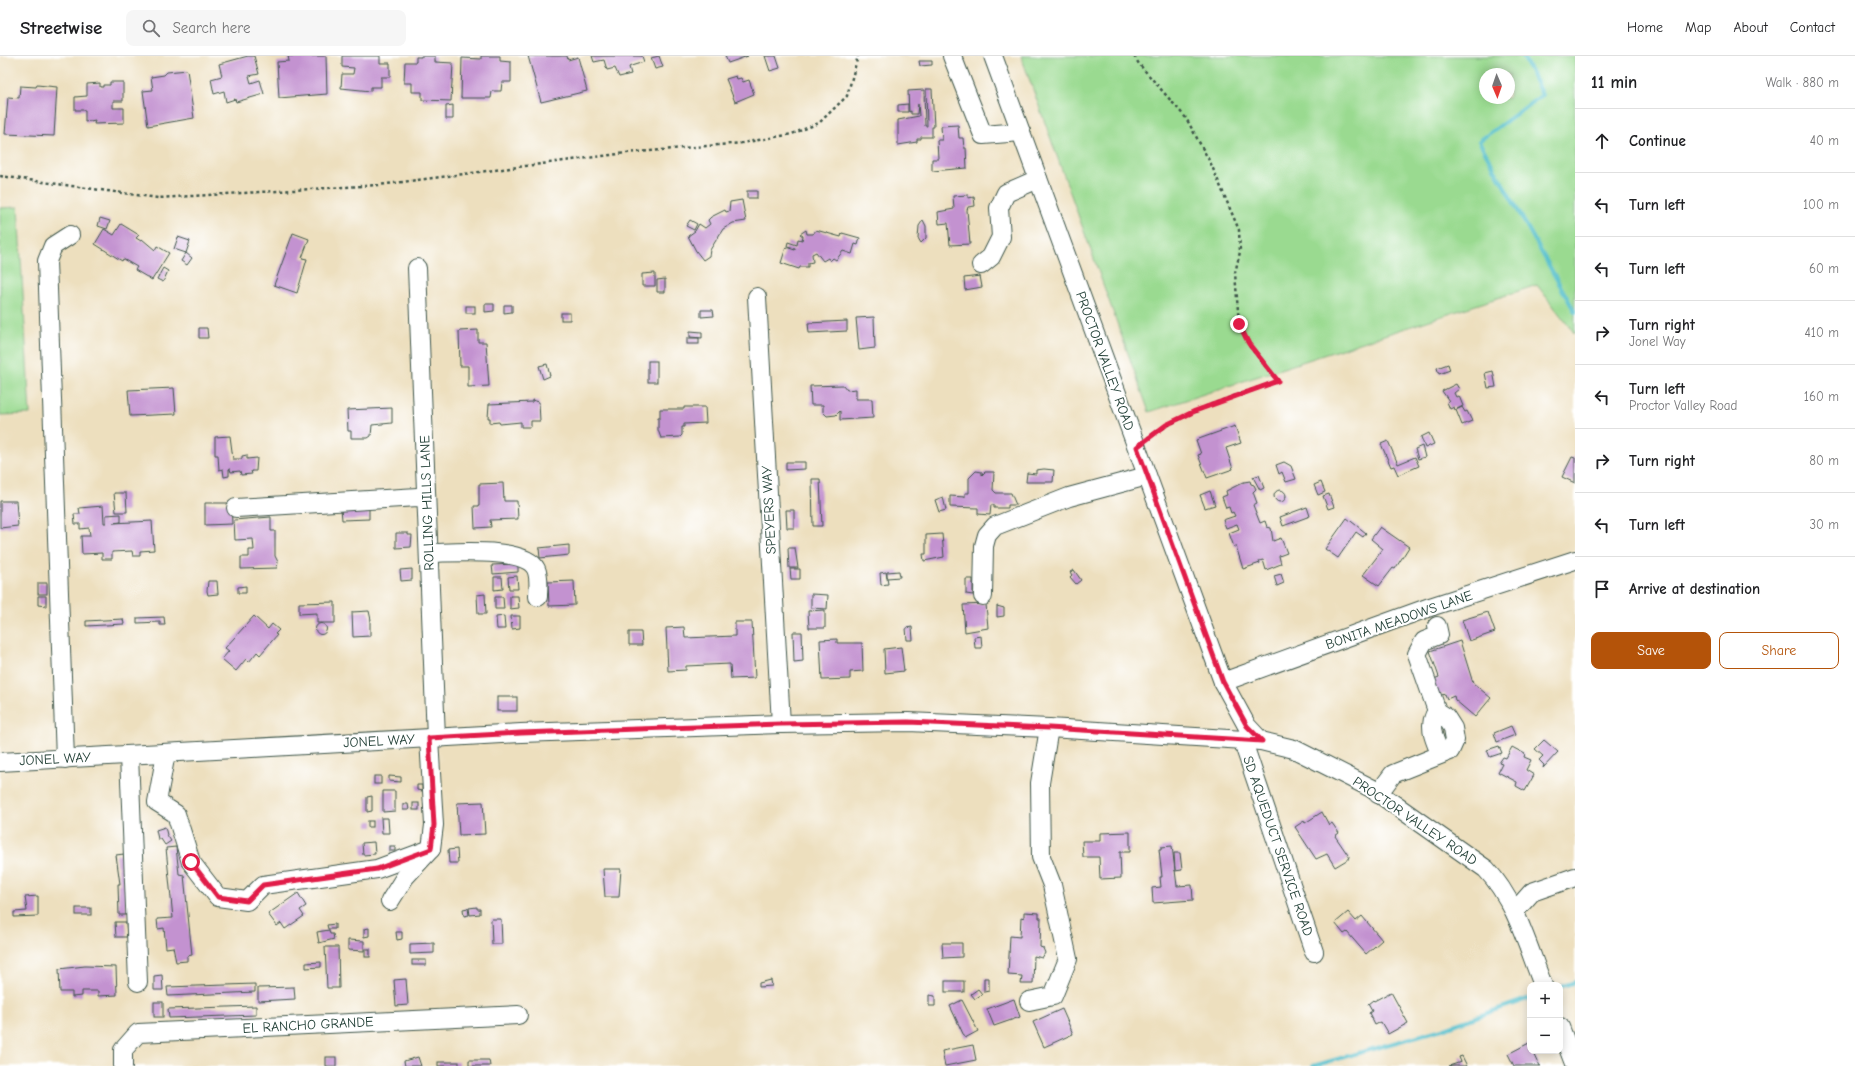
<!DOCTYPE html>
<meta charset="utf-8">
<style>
:root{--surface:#fff;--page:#f6f6f6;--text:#202124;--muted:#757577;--line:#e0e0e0;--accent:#b45309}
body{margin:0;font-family:"Comic Neue",sans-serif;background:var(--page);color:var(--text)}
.controls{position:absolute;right:12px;bottom:12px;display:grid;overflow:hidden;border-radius:8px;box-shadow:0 2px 10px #0003}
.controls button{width:36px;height:36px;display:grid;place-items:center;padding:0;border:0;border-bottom:1px solid var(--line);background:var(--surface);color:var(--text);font:20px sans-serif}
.compass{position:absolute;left:1479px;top:12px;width:36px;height:36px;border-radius:50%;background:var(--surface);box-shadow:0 2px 10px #0003;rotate:178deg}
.stop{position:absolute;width:12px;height:12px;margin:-9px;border:3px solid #e11d48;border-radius:50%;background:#fff}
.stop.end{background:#e11d48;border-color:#fff;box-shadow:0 1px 4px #0008}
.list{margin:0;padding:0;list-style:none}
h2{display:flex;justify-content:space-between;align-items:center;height:52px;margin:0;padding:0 16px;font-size:17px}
h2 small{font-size:13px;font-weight:400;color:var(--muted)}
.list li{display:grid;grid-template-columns:26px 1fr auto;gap:12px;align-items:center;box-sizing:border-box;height:64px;padding:0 16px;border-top:1px solid var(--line)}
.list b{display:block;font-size:15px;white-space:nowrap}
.list p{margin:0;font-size:13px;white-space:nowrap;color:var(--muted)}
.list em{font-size:13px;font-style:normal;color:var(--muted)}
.actions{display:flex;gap:8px;padding:12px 16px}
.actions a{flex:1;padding:9px 0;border:1px solid var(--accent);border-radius:8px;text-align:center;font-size:14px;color:var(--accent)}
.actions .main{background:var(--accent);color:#fff}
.icon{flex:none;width:22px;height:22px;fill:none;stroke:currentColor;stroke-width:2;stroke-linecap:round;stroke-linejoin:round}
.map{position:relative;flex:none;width:1575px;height:1010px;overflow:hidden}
header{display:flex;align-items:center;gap:24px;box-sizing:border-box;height:56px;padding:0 20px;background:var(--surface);border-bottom:1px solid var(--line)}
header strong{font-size:19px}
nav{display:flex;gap:22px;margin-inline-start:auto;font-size:14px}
.search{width:280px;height:36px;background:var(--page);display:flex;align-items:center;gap:10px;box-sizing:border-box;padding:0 14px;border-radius:8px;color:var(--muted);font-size:15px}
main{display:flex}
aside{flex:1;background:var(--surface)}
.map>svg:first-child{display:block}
</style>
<header>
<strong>Streetwise</strong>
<div class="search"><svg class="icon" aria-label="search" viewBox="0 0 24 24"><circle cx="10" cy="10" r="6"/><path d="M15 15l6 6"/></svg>Search here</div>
<nav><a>Home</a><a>Map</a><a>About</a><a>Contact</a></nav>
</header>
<main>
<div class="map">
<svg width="1575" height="1010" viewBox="0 0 1575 1010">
<rect width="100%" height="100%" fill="#fff"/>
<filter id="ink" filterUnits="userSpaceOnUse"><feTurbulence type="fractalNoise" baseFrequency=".025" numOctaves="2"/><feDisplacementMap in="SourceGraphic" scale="8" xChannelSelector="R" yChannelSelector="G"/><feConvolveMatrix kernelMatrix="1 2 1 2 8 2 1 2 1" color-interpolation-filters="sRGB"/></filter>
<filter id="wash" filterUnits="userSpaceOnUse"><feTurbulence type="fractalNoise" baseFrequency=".012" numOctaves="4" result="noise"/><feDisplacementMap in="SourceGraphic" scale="16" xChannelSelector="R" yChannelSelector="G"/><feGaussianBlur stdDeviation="0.9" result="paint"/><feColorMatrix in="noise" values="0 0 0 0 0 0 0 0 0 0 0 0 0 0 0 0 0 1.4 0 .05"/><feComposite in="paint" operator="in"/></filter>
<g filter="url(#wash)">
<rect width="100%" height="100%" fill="#eddfbe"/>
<g fill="#9ada90" stroke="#5c8c62" fill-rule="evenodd">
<path d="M1021,0H1575V278L1537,229L1149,356ZM1485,18H1509V42H1485Z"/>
<path d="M18,151L30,358L0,359V152Z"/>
</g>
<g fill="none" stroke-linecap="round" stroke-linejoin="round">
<g stroke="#51becb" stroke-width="4">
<path d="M1523,0L1542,39L1479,85L1575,256"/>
<path d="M1560,931L1575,926"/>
<path d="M1313,1010L1442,973L1530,942"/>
</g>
</g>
<g id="blocks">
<g fill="#c392d0">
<path d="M248,0H254L259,18L249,20L251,27L260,24L264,38L236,46L235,43L226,46L224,35L214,38L211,23L222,20L219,8Z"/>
<path d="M288,0H326L327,38L279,42L277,6L289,5Z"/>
<path d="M342,0H380V7H390V21H381V31H371V35L341,32L342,18H353L354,12L342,11Z"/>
<path d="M421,0H435V6L453,7L451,45L422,44V36H412V27H404L405,6H416V1H421Z"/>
<path d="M481,0H500V5L511,6V26H502L501,35H492L491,42H461L462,2L481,3Z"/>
<path d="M528,0H567L568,4L578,1L587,35L541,46Z"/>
<path d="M592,0H642L644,6L631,10L629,11L631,18L619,21L615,12L607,14L604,4L594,6Z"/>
<path d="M659,0L663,11L655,13L651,2Z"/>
<path d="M725,0H748L728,7Z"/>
<path d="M765,0H776L780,12L770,15Z"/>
<path d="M919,5H932V9L920,10Z"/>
<path d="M187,14L194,62L148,70L143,35L153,34L151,21L164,19L167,16Z"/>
<path d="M736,20L737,23L741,22L743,26L749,24L754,38L735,46L726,23Z"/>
<path d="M110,26H123V45H113V52H124V67L94,68L95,64L85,66V54H75V41L87,40V28L100,27V31H103V29H110Z"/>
<path d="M37,29L57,31L54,80L5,78L8,41L19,42L20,30L36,31Z"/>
<path d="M926,33H932L934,71H932V81H921V83H917V86L898,89V64L919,60L918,48L917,58H911V55L909,56L908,35L924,34L925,70H927Z"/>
<path d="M908,48V56H898V49Z"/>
<path d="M453,49V63H446V50Z"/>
<path d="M958,69L959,82H963L964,92H966L967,112L932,115V103H938L937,84H942L941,70Z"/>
<rect x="747" y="135" width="10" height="7"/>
<path d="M968,139V142L974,141L975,150L968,151L967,154L970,188L950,189L948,167L939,168L938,156L954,153L953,140Z"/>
<path d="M742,144L746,165L733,167L723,173L710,194L709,200L703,204L696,195L688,180L695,175L699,168L705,172L710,168L708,164L711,161L725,154L726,156L729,155L730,146Z"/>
<path d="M100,162L110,165L107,173L98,170Z"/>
<path d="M690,164L697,168L694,174L686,170Z"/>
<path d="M923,164L926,170V182L921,187L918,182L919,170Z"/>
<path d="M121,168L139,179L136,182L141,185L142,183L155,194L157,190L169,197L152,224L135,214L137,211L123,203L122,205L95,188L104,173L114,179Z"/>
<path d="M806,174L807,178H813L816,174L841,181L842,177L860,182L858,189L855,188L852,198L843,195L836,204L833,202L830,205L828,202L823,205L816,196L812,198L813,206L808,207V211H800L799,213L781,207L786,191L795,194V192L787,190L788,186L797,189L798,183L802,184L803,180L800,178Z"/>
<path d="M293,177L309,183L302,202L307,203L297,237L274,229Z"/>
<path d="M178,181L190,185L186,197L174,193Z"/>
<path d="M186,197L192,202L187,209L181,205Z"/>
<path d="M163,212L168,215L163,226L157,223Z"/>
<path d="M655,217V230H642V218Z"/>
<path d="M980,220L982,231L965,234L964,222Z"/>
<path d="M665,223V236H657V224Z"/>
<path d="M485,248H494V255L485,256Z"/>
<path d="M504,249H512V256L504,257Z"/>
<rect x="466" y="250" width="9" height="7"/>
<path d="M701,254H713L714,260L701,261Z"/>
<rect x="561" y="257" width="9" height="7"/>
<path d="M874,261L875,292L859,294L856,262Z"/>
<path d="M847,265V275L809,277L808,267Z"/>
<path d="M199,272H207L208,282H199Z"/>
<path d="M478,274V286H486L489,330L468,331V310H460L459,275Z"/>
<path d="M690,275L702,276V282L690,281Z"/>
<rect x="687" y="282" width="12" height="6"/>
<rect x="648" y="305" width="9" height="21"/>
<path d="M547,308L550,320L543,323L539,310Z"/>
<path d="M1448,308L1450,314L1439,318L1437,312Z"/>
<path d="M1493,315L1496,331L1488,332L1485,317Z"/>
<path d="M1456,328L1459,333L1454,337L1456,341L1459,340L1463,350L1455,354L1454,351L1450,353L1447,346L1449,345L1442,335Z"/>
<path d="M843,329L847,334L856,333V343H872L873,362L840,364V355L836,359L827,360L823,356V349H811L810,330Z"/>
<path d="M174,332L176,358L130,360L128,334Z"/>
<path d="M532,344L539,346L540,365H531V371H521V366L500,368L499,366L490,367V362H488L489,348L532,346Z"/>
<path d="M684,351H705L706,367L684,368V371H682V379L680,381L661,382L658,374V362H660V353H684Z"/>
<path d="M1462,351L1465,356L1467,355L1472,365L1462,369L1456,354Z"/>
<path d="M392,352V367L372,369L371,380L368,382H351V375H348L347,354Z"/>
<path d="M1235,370L1241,387L1226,392L1233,413L1207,422L1198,399L1201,398L1196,384Z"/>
<path d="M1429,377L1434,388L1425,392L1421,381Z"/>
<path d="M230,380L233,403H242V400L247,399V403L257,402L256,415H251L252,418L241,419L240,415L231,416L230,413H229V420L224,421L223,413L219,414L218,399H215V381Z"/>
<path d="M1388,385L1398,408L1415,401L1419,410L1398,419L1394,410L1391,411L1381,388Z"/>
<path d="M1422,390L1425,401L1418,403L1415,393Z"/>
<path d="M1572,401L1575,402V427L1562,421Z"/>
<path d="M786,406H805V413L786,414Z"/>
<path d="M1284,406L1291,410L1296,423L1286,426L1282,416L1279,418L1276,409Z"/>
<path d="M1044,413L1054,414L1053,426H1026L1027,417L1036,418V414Z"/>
<path d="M976,415L982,416V419L985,416H994L993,434L996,437H1011L1016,449H1008V452H994V449H991L990,459L978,458V452L950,451V440L965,441V437H969V422Z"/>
<path d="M1259,419L1264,432L1260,434L1253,421Z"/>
<path d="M812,423H820L822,470H813Z"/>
<path d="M1250,425L1251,428L1254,429L1256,433L1253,436L1257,447L1253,449L1260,467L1265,465L1267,471L1271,472L1273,485L1281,482L1287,497L1279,500L1281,508L1266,514L1263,504L1259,505L1260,507L1243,513L1236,490L1234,491L1229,477L1239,473L1237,468L1226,472L1223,464L1235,460L1233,456L1231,457L1229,451L1226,452L1222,441L1227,439L1226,435L1244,426Z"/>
<path d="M1321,426L1325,436L1318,439L1314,429Z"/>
<path d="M503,427L504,445H517L518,463L490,464L491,471L475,472L474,450H479V428Z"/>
<circle cx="1280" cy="440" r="6"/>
<path d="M1210,435L1215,449L1205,452L1200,439Z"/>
<path d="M114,437H126L127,456H116Z"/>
<path d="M1329,438L1334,451L1328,453L1323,440Z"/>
<path d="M943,441L946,454L939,456L935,444Z"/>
<path d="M0,445H16L18,470L0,472Z"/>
<path d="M205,447H231L232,468L205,469Z"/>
<path d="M103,450L104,467H106V459L121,458V466L113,467L152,465L154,494L140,495V500H133L132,495L112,496V503H102V497L82,498L81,480H90L89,472L80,473V468H75L74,458H80L79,452Z"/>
<path d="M369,450V463L342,464L341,452Z"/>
<path d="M1307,451L1310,460L1283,470L1280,461Z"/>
<path d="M786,454H794V472H787Z"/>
<path d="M271,461V475H275V500L278,506L277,512L241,513V501H249V494H254L253,483L235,484L234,464Z"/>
<path d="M1347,462L1366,477L1363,481L1356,476L1338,502L1325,493Z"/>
<path d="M1380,471L1409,491L1395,513L1393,512L1379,530L1363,519L1383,493L1371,483Z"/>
<path d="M396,477H408V479H412L411,491L396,492Z"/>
<path d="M942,478L944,501L924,505L923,498H926V479Z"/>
<path d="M569,489V499L540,502L539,492Z"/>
<path d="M788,492H795L798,512H789Z"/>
<path d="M518,508V516L493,518L492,509Z"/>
<path d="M412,513V524L401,525L400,514Z"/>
<path d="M790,513H800V523H791Z"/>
<path d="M1074,514L1081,524L1076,528L1070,521L1072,519L1070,516Z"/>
<path d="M899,515L900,521L887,522V516Z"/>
<path d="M886,516L888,528L881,529L880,517Z"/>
<path d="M1281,518L1284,527L1277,530L1274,520Z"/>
<path d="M517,520L518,533H509L508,521Z"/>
<path d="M494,521H502L503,533L494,534Z"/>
<path d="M966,523H973V539L966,538Z"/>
<path d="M208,525H217L218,538L208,539L207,535Z"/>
<path d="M574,525L575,549L549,550L548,526Z"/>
<rect x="38" y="527" width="9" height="11"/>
<path d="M246,530V537H238V531Z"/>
<path d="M485,538L486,558H478L477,539Z"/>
<path d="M811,538L828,539L827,553L811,552Z"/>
<path d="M38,540H46V550L38,549Z"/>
<path d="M510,540H518L519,552L510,553Z"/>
<path d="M495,541H503L504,553H495Z"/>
<path d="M335,546V567H317V557L299,558V547Z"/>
<path d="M986,548L988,572L965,576L963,549Z"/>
<path d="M997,550L1004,552V560L997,561Z"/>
<path d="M825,554V572H809L808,555Z"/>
<path d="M369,555L371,564H370V580L353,581L352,556Z"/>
<path d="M1488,556L1495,576L1469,585L1462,564Z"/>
<path d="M254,560L268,573L272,568L279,574L275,578L277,579L260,599L257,596L249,606L246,603L236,615L222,603L229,595L225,592Z"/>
<path d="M504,560L505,573H497L496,561Z"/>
<path d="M511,560H520V572L512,573Z"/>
<path d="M164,561L165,569H160V566L137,567V562Z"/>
<path d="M123,563L124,568L86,570V565Z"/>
<path d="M735,566H752L755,622L731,623L730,608L686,610V614L668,615L666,572L684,571L685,582L735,580Z"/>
<circle cx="321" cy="573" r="5.5"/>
<path d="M912,571L913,584H907L906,572Z"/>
<path d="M629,576H641L642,589H629Z"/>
<path d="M793,576H802L803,605L794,606Z"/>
<path d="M981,580L982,592H975L974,581Z"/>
<path d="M837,583V587H862L863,615L850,616V623L822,624L820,584Z"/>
<path d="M1460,585L1473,627L1491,642L1475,661L1455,644L1454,640L1447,643L1445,638L1435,641L1429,625L1439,621L1430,595Z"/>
<path d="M901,591L904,615L885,617L884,593Z"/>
<rect x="497" y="641" width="20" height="14"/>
<path d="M1511,670L1515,679L1497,686L1494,677Z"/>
<path d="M1544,684L1558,696L1543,712L1544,709L1539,704L1543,700L1535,693Z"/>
<path d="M1499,690L1502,697L1490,701L1487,694Z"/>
<path d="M1512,691L1525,698L1524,701L1531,704L1526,714L1534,719L1525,735L1516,730L1517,726L1498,716L1502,708L1499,707L1503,701L1506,702Z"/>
<rect x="374" y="720" width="7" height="8"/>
<path d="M389,720L401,721V726L389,725Z"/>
<path d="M417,729H422V735L417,734Z"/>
<path d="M383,735H395V755L383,756Z"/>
<path d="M372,740V755L367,756V741Z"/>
<path d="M483,746L485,778L459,779L457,747Z"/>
<rect x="413" y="747" width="6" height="7"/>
<path d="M403,748H408L409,754H403Z"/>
<path d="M1322,756L1329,769L1332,767L1339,777L1335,780L1350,802L1335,811L1327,798L1316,803L1295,771L1304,765L1305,767Z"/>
<path d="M381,762H388L389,777H382Z"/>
<rect x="368" y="765" width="5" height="6"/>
<path d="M165,771L167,779L171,785L165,789L161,783H158L156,774Z"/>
<path d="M1130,776V796H1120L1121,822L1100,823L1099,801H1083L1082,785H1100V777Z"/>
<path d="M374,786L375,798L363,799L362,787Z"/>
<rect x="390" y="790" width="5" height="5"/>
<path d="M1172,790L1177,830L1192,829L1193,844L1153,847L1152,832L1161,831L1160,821H1162L1159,793H1161V791Z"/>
<path d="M176,791L179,818L184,819L192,899L187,900V905L176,906L173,891L166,892L164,872L158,873L157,863L173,862L166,792Z"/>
<path d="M457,793L458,807H449L448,794Z"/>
<path d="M1174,797H1180L1182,814L1175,815Z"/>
<path d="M124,798L127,859H119L118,828H120L116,799Z"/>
<path d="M603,813H621L619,841H605Z"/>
<path d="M298,837L306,850L300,854L304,860L285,873L281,867L277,870L268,858Z"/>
<path d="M38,840V860L14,861V856L27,855L25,841Z"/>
<path d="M477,851V853H480V858L470,859L469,852Z"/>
<rect x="76" y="852" width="15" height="7"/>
<path d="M468,852L469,859L464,860L463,853Z"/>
<path d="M1024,856L1039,857V862H1041L1040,891L1043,892L1045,897L1042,902L1034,900L1033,928H1021L1022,920L1008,919L1010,880L1020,881L1021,861L1024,862Z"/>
<path d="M1348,856L1356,865L1362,860L1382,884L1366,898L1347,876L1344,878L1335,867Z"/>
<path d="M491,863H501L502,888H492Z"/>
<path d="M115,866H126L127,881H116Z"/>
<path d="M335,868V873H328L327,869Z"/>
<path d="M369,872V880L364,881V873Z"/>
<path d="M329,874L330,878H333L334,883L319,887L317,876Z"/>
<path d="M396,876H402V883L397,884Z"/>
<path d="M348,884L364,885V895L348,894Z"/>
<path d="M434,887V897L410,898V888Z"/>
<path d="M942,887H962V901L943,902Z"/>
<path d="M325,891H338L339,932H327Z"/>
<rect x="365" y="893" width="5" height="8"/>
<rect x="412" y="904" width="14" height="5"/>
<path d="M321,906V911L306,912V907Z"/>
<path d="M85,910L116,911L117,939L98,940V935H82V940L72,941V936H60L59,913Z"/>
<path d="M162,919L163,934H154V920Z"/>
<path d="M984,922H989V935L984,936Z"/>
<path d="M406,923L408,949L396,950L394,924Z"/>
<path d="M771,924L772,930L759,931V927Z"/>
<rect x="945" y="925" width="19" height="11"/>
<path d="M255,928V936L168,940L167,931Z"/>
<path d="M294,931L295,943L258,945V932Z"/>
<path d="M978,933L982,938L975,943L971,938Z"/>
<path d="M1391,936L1408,967L1388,978L1381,966L1375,969L1369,957L1372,955L1368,948L1373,944L1374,945Z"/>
<path d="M929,939L935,940V950H929Z"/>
<path d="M1014,943L1020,961L994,970L987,953Z"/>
<path d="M962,944L978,975L965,982L950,950Z"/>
<rect x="154" y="946" width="9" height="15"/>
<path d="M256,950V959L169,962L168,953Z"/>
<path d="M1062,953L1073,978L1044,991L1033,966Z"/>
<path d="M1529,987L1530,995H1533L1540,1010H1514L1508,998Z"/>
<path d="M973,989L976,1004L945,1010L942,995Z"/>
<path d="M1462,1000L1467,1010H1449L1461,1006L1459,1001Z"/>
<rect x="326" y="1001" width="10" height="9"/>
<path d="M418,1001L421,1010H405L404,1005Z"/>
<path d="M469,1004H489L490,1010H469Z"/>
<rect x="438" y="1006" width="21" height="4"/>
</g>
</g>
</g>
<g filter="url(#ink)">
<use href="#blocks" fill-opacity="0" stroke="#3e5549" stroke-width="1"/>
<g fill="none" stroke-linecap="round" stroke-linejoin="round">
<g stroke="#3e5549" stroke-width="20">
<g id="minor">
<path d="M952,0L983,79L1021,76"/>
<path d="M993,0L1223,626L1247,670L1261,685L1294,693L1371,732L1486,813C1516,845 1527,889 1543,929"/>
<path d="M981,209L991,201L1001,181L999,152L1006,137L1038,123"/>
<path d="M417,212L436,681"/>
<path d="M757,241L781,668"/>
<path d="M236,452L418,441L426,443"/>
<path d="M429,497C452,497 525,490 536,513C540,522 538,532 538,541"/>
<path d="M983,540L984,490L987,479L995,470L1069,441L1147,420"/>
<path d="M1223,626L1430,551L1575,504"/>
<path d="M1437,655C1427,669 1434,683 1440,697"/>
<path d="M1242,683L1314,896"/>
<path d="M166,697L157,746L176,758L191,806L218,841L247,845L263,829L377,813L431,793"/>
<path d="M129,699L138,926"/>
<path d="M65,703L47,205L53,190L70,179"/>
<path d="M0,706L521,677L781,668L908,666L1049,672L1261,685"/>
<path d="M1378,738L1393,718L1450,695L1455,684L1453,672L1446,661L1437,655L1417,598L1424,585L1439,579L1437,570"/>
<path d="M390,845L405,821L431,793L434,769L429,682"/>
<path d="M1515,855L1532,836L1575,821"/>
<path d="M1029,945L1053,940L1068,903L1052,829L1041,801L1040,727L1049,672"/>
<path d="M1560,971L1575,1010"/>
<path d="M123,1010V994L138,977L518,959"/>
</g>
</g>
<g stroke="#3e5549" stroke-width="2.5" stroke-dasharray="3 3" stroke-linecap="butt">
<path d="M1134,0L1139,8L1186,62L1211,108L1239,174L1240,196L1235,217L1239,268L1249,289L1278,325C1234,341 1186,354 1148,382"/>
<path d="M0,120L158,142L379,129L626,97L742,87L792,78L819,67L847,40L858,0"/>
</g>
<use href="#minor" stroke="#fff" stroke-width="18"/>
</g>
</g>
<g fill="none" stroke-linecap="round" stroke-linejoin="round" filter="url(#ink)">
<path stroke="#e11d48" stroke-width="5" d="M191,806L218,841L247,845L263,829L377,813L431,793L434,769L429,682L521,677L781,668L908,666L1049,672L1262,685L1247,670L1223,626L1137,391L1166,369L1195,355L1278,325L1249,288L1239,268"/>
</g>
<g text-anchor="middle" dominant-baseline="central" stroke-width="4" stroke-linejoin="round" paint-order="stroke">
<g font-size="14" fill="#1f3d34" stroke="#fff">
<text transform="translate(1105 305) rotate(70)">PROCTOR VALLEY ROAD</text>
<text transform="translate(427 447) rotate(-92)">ROLLING HILLS LANE</text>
<text transform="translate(769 454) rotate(-93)">SPEYERS WAY</text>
<text transform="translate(1399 564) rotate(-19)">BONITA MEADOWS LANE</text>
<text transform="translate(379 685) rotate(-3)">JONEL WAY</text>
<text transform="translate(55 703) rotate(-3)">JONEL WAY</text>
<text transform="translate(1415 765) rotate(34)">PROCTOR VALLEY ROAD</text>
<text transform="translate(1278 790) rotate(71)">SD AQUEDUCT SERVICE ROAD</text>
<text transform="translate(308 969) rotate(-3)">EL RANCHO GRANDE</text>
</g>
</g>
</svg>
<div class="controls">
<button>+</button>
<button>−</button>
</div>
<svg class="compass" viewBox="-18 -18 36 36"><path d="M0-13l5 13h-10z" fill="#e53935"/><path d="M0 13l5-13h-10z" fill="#757577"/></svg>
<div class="stop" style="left:191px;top:806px"></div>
<div class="stop end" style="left:1239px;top:268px"></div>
</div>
<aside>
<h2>11 min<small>Walk · 880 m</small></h2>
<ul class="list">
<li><svg class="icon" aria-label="ahead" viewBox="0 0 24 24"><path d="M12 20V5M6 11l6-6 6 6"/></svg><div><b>Continue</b></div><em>40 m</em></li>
<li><svg class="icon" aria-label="left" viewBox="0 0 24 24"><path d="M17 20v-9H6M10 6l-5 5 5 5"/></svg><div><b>Turn left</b></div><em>100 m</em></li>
<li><svg class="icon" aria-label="left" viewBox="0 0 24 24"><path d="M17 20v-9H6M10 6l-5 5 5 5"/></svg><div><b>Turn left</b></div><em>60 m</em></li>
<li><svg class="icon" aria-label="right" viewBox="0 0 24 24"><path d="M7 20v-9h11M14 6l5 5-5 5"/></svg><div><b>Turn right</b><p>Jonel Way</p></div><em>410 m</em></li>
<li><svg class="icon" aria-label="left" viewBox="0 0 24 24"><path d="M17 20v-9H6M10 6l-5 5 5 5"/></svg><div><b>Turn left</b><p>Proctor Valley Road</p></div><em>160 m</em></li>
<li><svg class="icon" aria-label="right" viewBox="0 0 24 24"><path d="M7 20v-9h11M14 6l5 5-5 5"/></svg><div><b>Turn right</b></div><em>80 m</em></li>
<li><svg class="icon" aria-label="left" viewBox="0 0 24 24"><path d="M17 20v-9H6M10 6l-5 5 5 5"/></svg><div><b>Turn left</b></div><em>30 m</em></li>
<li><svg class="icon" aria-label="arrive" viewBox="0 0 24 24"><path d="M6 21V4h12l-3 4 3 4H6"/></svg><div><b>Arrive at destination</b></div></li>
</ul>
<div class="actions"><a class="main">Save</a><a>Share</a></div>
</aside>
</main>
